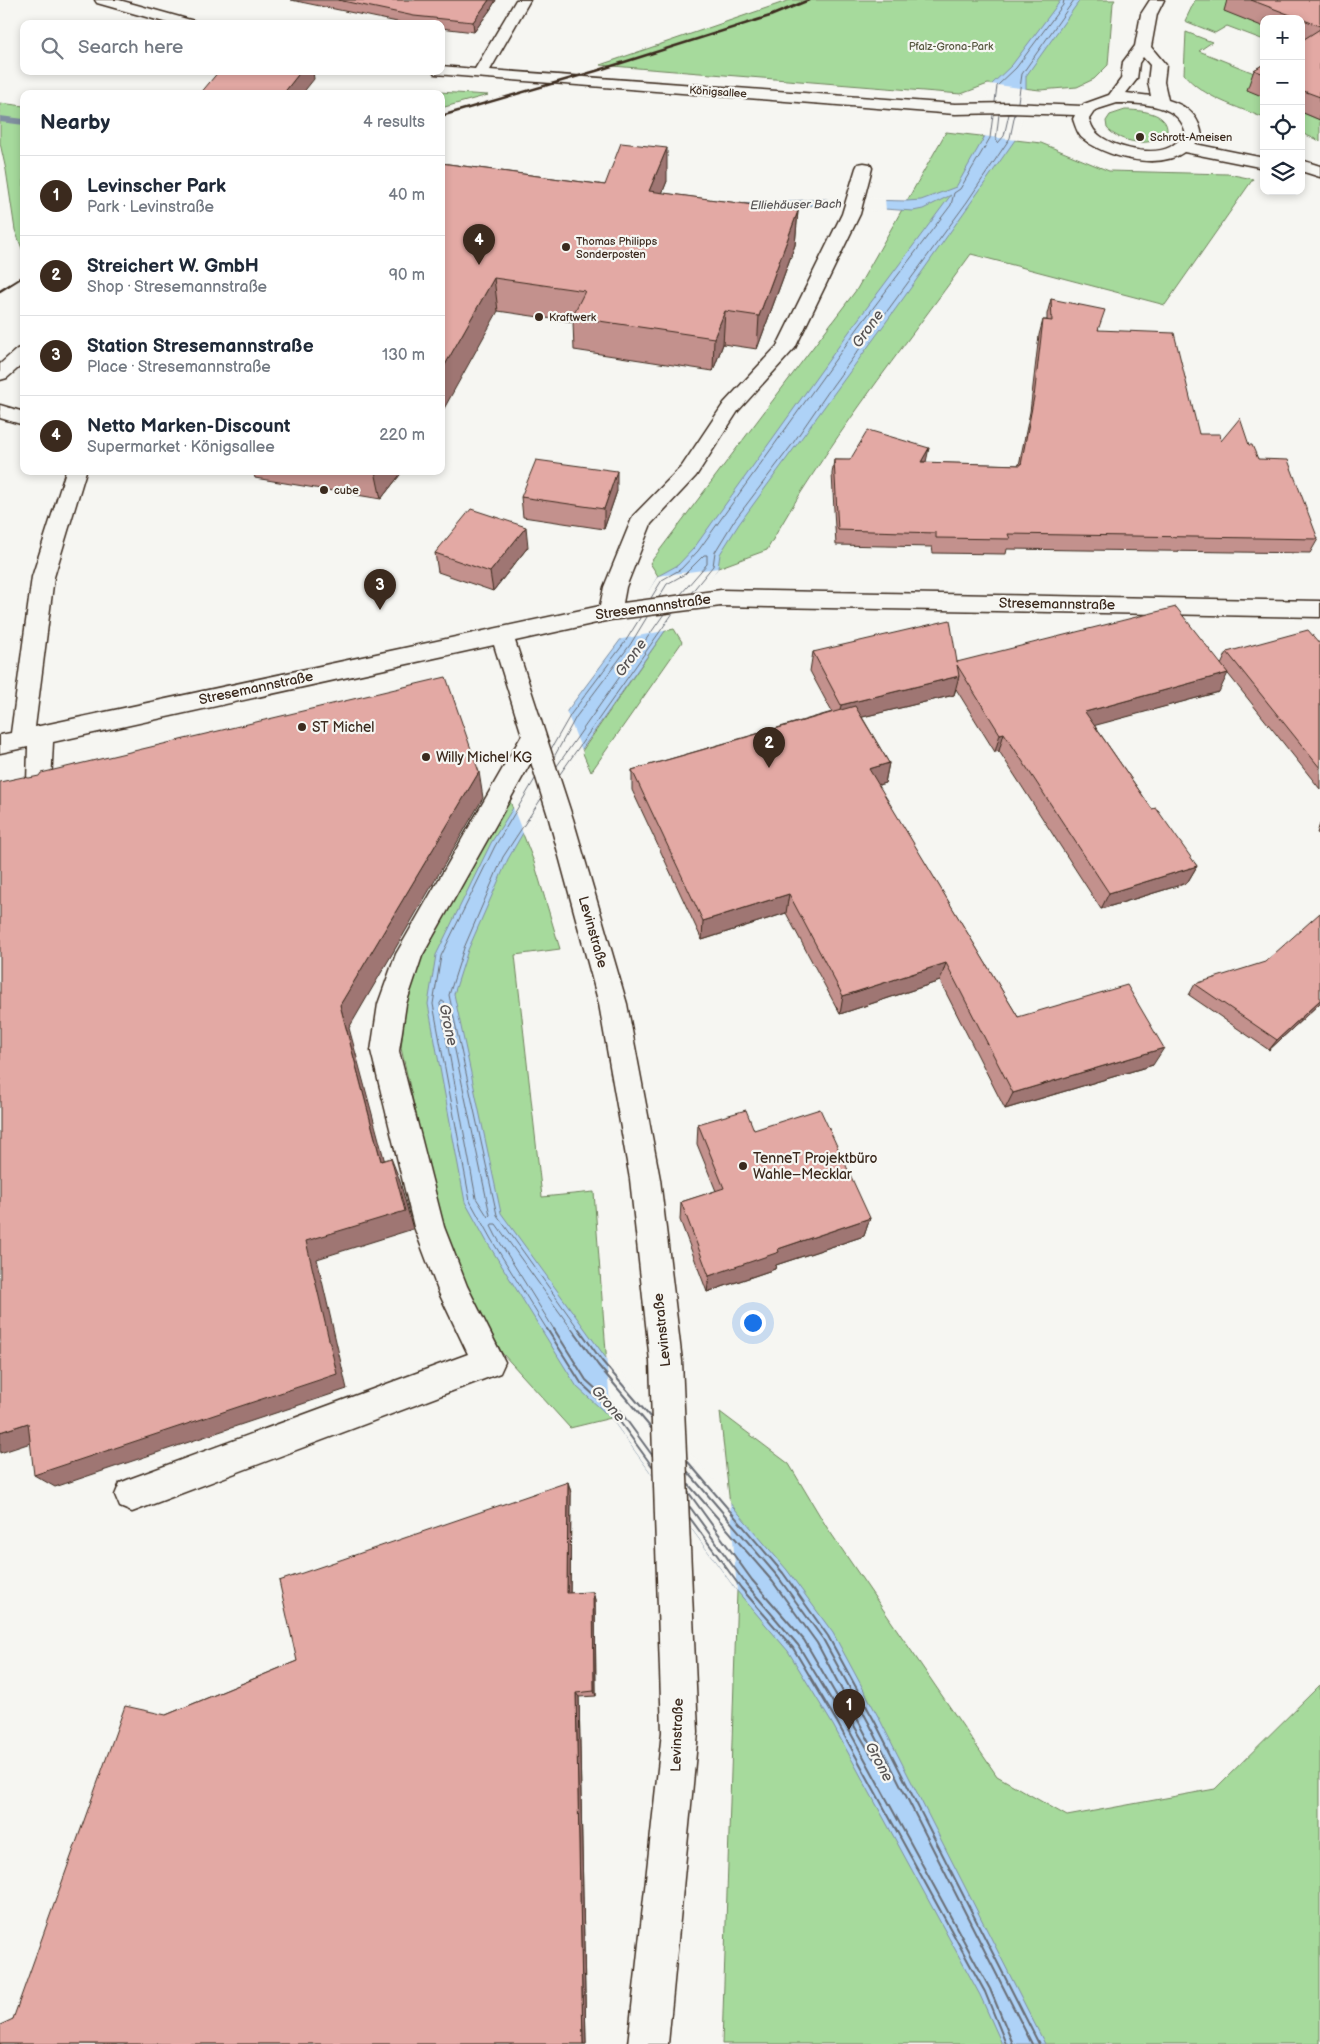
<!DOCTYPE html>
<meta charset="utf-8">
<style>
:root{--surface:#fff;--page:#f2f2f3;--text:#1f2937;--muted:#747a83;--line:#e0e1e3;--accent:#3b2a1e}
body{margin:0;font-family:"Balsamiq Sans",sans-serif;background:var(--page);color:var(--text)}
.controls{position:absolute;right:15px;top:15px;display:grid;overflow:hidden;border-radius:10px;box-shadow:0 2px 8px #0003}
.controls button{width:45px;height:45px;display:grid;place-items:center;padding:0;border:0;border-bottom:1px solid var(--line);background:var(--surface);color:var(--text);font:25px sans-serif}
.you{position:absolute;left:752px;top:1322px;width:18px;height:18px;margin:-12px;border:4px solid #fff;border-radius:50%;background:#1a73e8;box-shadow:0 0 0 8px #1a73e833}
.badge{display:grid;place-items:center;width:32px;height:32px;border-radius:50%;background:var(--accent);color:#fff;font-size:16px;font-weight:700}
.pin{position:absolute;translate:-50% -41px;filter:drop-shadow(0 1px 2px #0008)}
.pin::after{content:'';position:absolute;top:26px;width:18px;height:15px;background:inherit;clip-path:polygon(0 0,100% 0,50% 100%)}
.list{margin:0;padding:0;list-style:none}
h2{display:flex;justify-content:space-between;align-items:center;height:65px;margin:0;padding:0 20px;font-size:21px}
h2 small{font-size:16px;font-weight:400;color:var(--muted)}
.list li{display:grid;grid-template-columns:32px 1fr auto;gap:15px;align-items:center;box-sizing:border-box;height:80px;padding:0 20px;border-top:1px solid var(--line)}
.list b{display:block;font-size:19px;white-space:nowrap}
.list p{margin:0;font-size:16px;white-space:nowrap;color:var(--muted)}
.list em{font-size:16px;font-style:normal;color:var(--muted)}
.icon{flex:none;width:28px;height:28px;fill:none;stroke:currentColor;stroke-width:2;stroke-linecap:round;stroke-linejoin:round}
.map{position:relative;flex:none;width:1320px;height:2044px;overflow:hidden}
.search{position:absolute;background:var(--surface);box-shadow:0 2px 8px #0003;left:20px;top:20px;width:425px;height:55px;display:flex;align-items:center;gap:12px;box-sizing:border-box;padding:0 18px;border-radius:10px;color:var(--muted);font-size:19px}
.panel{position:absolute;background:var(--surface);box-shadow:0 2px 8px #0003;left:20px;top:90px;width:425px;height:385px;border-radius:10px}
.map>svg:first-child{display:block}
</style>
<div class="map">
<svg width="1320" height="2044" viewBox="0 0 1320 2044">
<rect width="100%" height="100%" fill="#f6f6f2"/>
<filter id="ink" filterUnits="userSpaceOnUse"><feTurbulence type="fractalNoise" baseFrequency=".02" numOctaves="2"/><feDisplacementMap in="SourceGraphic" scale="10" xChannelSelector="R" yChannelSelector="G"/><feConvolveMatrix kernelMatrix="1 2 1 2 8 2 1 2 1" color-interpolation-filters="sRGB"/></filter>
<g filter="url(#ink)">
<g fill="#a6da9c" stroke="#70825d">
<path d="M790,0H1115L1113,3L1108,65L1094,79L1077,87L1040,90L988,84L961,94L600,65Z"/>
<path d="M1195,0H1320L1301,19H1264V40L1227,26L1215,33L1185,21Z"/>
<path d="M1186,32L1212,42L1199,51L1264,77V118C1238,107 1202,97 1184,74Z"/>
<path d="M439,92L488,95L441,108V94H434Z"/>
<path d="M0,103L24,106V254L15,230L6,170L0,143Z"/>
<path d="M1125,110C1139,110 1169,112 1167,132C1154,149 1119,143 1107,128L1106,121L1110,115Z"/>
<path d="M1301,112L1320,120V141L1301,133Z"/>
<path d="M946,132L1041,143L1109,171L1228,174L1253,179L1165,305L971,254C901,351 825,445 767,550L718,568L658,576L650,563L857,289Z"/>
<path d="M674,629L682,642L591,772L582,751L665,631Z"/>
<path d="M508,796L534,862L560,949L515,955L542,1197L594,1192L611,1418L570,1428L502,1353L466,1285L440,1220L401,1048L406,1002L419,960Z"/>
<path d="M720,1412L789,1464L826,1526L997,1776L1067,1816L1215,1789L1320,1685V2044H722L737,1591L730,1505Z"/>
</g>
<path fill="#aed2f7" stroke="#808fa0" d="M1061,0H1080L1026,76V88L1015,140L905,296L739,524L720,554L718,568L665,631L523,833L508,859L468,950L454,994L501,1213L606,1358L787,1570L833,1633L880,1720L1045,2044H1002L980,1995L833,1725L788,1651L737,1591L611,1418L577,1387L487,1242L465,1202L428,1004L436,955L491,843L513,808L567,711L621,639L658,576L678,565L694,548L854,325L951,195L923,209L913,211L827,205L680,211L679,207L826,199L907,201L921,200L956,187L985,136L992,84L1012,65Z"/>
<g fill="#f6f6f2">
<path d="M990,84L1028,89L1017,140L982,136Z"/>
<path d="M827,197L885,198L886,211L828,208Z"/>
<path d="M718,568L701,592L669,630L617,640L658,576Z"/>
<path d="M565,708L583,753L524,836L512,805Z"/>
<path d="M606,1354L730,1500L737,1591L611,1418Z"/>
</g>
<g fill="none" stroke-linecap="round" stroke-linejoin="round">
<g stroke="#696d75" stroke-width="1">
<path d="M995,102L997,86L1016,68L1063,5L1064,0"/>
<path d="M1018,102L1022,74L1074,0"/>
<path d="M999,114L996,140L998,143L1004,136L1009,114"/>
<path d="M691,593L713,566L715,552L734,521L791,446L833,385L967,202L1010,138L1015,114"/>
<path d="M659,597L667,584L685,574L704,555H707V564L681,594"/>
<path d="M651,598L662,580L681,569L698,551L858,328L951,205L954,193L960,189L990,138L993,115"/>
<path d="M551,749L571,714L625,642L640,618"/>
<path d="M554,757L576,717L630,645L647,617"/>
<path d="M557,766L664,614"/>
<path d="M560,774L673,613"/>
<path d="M535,779L495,846L441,956L433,1004L470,1201L491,1239L548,1331"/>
<path d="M541,799L503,857L464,948L449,995L497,1215L580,1331"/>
<path d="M442,1001L445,1003L490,1215L488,1217L476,1198L440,1004Z"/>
<path d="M555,1331L496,1236L491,1226L492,1224H496L573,1331"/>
</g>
<g stroke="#696d75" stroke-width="2">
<path d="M547,1329L581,1383L615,1415L652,1466"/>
<path d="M554,1329L586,1380L620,1411L652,1455"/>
<path d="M572,1329L598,1365L651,1428"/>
<path d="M579,1329L602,1361L651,1418"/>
<path d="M688,1462L783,1573L828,1636L875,1722L1039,2044"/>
<path d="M688,1472L778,1577L823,1639L870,1725L1032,2044"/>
<path d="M689,1485L773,1582L817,1643L877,1756L876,1759L873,1758L804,1640L752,1580L689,1493"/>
<path d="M690,1507L746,1584L798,1645L843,1719L990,1989L1013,2044"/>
<path d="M690,1518L741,1588L793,1648L837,1722L985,1992L1006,2044"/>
</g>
<path fill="#808fa0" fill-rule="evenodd" d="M0,116L24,119V125L0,122Z"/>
<g stroke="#3b2a1e" stroke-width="3">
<g id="minor">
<path d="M95,0H119L194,21L196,24H171L97,3Z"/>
<path d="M516,0H530L490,70L955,104L1010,103L1082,106L1084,104L1109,95L1121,79L1123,62L1135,46L1141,14L1150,0H1164L1157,14L1151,47L1166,65L1164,82L1168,100C1188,106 1200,117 1202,137L1195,144L1264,158V168L1184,152C1158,171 1103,157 1081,137C1077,132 1075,125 1073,119L1075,115L1010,113L955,114L435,74L433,71H441V66L475,69ZM1143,57L1150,65L1148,82L1151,96L1126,93L1137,79L1139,63ZM1117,103C1141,103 1182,104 1186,135C1180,139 1175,144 1170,147C1151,157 1107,147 1094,130C1092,127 1090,122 1089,119L1095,110Z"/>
<path d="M1301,160L1320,166V177L1301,171Z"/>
<path d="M864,163L870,164L872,168L860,214L795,348L738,411L696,476L651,524L626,587L623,603L721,590L1320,601V617L721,606L610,620L515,641L573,819L627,1004L660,1179L682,1361L698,1732L668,2044H628L662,1732L650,1361L630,1179L599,1004L549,819L531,762L422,956L406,1004L399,1051L444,1227L467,1286L505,1362L500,1373L132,1512L120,1507L115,1495L120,1483L132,1478L468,1354L439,1293L414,1227L371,1051L378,1004L396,954L522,735L494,645L53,742L51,783L57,794L54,801L45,803L36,801L27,783L28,747L0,753V735L11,733L32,577L66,471H86L54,577L35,727L600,606L604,587L633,516L682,466L724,403L777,346L842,214L856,168L858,164Z"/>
<path d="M24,347V363L7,378L0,380V364L17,349Z"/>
<path d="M0,405L24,412V425L0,418Z"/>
</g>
</g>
<use href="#minor" fill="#f6f6f2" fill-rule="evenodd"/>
<g stroke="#3b2a1e" stroke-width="2.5">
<path d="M441,116L596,71L770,16L809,0"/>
<path d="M0,291L24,276"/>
</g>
</g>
<g fill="#c3918d" stroke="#3b2a1e">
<path d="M291,0H496L490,10L474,32L441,28V24H407Z"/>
<path d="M1227,0H1320V120L1301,112V19H1264V27L1224,11Z"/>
<path d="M1264,64V97L1247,90L1254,70Z"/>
<path d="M441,163L605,185L667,181L662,193L798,211L795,245L757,349L723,344L713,371L574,350L573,322L498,311Z"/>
<path d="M1051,299L1099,330L1199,434L1221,441L1249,445L1258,459L1318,539L1310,553L1007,549L1006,554L933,553L932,547L836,545L832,474L834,460L1019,465L1030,412L1039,335L1043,320H1047V314Z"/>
<path d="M253,471H403L381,499L255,478Z"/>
<path d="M617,491L604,529L523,517L521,497Z"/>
<path d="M528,547L493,591L438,572L435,553Z"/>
<path d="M1320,644V789L1221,665L1227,652Z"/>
<path d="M813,652L957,662L1219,692L1094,725L1152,809L1197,866L1187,883L1101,909L999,751L995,752L956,689L954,695L862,717L889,763L885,783L878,785L1018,1017L1153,1065L1005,1109L940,981L840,1014L786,913L702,940L632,790V770L832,712L810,671Z"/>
<path d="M1320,824V834L1317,833Z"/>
<path d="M1195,984L1320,1003L1269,1050L1189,995Z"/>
<path d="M698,1124L754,1130L870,1218L864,1236L776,1265L775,1269L707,1292L680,1220L681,1202L716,1191L697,1144Z"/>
<path d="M568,1482L571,1493L570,1593L593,1592L595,1600L596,1696L579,1697L586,2044H0L13,2019L166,1715L297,1661Z"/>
</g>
<g fill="#9f7673" stroke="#3b2a1e">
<path d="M489,0H496L490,10L474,32L473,22Z"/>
<path d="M301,71H313L314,79L302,94H283Z"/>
<path d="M667,148V181L650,225L649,191Z"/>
<path d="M798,211L795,245L757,349L759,316Z"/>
<path d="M494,278L498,311L441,414V372Z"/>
<path d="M725,311L723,344L713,371L714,338Z"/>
<path d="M929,448L926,462H921Z"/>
<path d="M375,471H403L381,499Z"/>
<path d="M617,471V491L604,529V509Z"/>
<path d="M526,527L528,547L493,591L490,572Z"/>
<path d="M1228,673L1219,692L1078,730L1085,712Z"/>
<path d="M959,676L954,695L838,723L841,705Z"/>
<path d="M1004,733L999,751L995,752L1000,734Z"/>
<path d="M889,763L885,783L865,789L869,769Z"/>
<path d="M479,772L483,798L349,1028L390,1181L381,1161L340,1005Z"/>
<path d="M1197,866L1187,883L1101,909L1109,893Z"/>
<path d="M789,894L786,913L702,940L703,921Z"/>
<path d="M946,963L940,981L840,1014L843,996Z"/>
<path d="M1320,1000V1003L1269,1050L1277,1040Z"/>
<path d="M1164,1048L1153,1065L1005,1109L1013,1093Z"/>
<path d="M391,1158L399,1178L413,1229L317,1259L347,1389L55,1487L34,1475Z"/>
<path d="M870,1218L864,1236L776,1265L775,1269L707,1292L709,1276L778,1249Z"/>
<path d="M28,1423L49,1437L0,1453V1432Z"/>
<path d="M568,1482L571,1493L570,1601L567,1593Z"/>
<path d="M593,1592L595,1600L596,1696L594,1691Z"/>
<path d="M576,1693L579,1697L586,2044H583Z"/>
</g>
<g fill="#e3a9a4" stroke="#3b2a1e">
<path d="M338,0H489L473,22L414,16Z"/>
<path d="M1251,0H1320V26L1301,19Z"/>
<path d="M1320,29V97L1301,90V41Z"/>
<path d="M1264,64V74L1254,70Z"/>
<path d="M219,71H301L283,94H200Z"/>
<path d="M621,143L667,148L649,191L798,211L759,316L725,311L714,338L572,317L585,291L494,278L441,372V163L605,185Z"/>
<path d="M1051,299L1105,310L1098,330L1174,333L1199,434H1220L1221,441L1240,418L1249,445H1252L1258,459L1288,460L1318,539L1008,534L1010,539L936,538V533L838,530L834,460H850L868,430L929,448L921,462L1021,465L1034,397L1043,320L1052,321Z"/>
<path d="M536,460L617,471L604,509L521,497Z"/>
<path d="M471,509L526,527L490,572L435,553Z"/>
<path d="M1176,607L1228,673L1085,712L1152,809L1156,808L1197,866L1109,893L1004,733L1000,734L957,665L959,676L841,705L813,652L950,620L957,662Z"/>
<path d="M1308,630L1320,644V768L1227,652Z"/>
<path d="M446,677L479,772L340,1005L381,1161L391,1158L405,1211L306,1241L337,1374L34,1475L28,1423L0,1432V782L23,777L29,778L39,776L41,773Z"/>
<path d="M855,706L889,763L869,769L1018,1017L1127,985L1164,1048L1013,1093L946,963L843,996L789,894L703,921L632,770Z"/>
<path d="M1320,913V1000L1277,1040L1195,984L1265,962Z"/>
<path d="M820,1109L870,1218L778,1249L779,1252L709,1276L681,1202L724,1188L698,1124L746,1110L754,1130Z"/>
<path d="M568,1482L567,1593L593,1592L594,1691L576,1693L583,2044H0V2025L13,2019L125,1706L166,1715L297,1661L279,1581Z"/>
</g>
</g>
<g fill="#3b2a1e" stroke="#f6f6f2" stroke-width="2">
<circle cx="1140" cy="137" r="5"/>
<circle cx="566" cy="247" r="5"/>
<circle cx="539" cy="317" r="5"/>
<circle cx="324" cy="490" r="5"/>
<circle cx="302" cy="727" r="5"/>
<circle cx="426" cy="757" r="5"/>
<circle cx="743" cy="1166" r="5"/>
</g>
<g text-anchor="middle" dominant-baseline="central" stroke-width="4.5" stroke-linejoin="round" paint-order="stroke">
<g font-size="11" fill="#56563e" stroke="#f6f6f2">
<text x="951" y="46">Pfalz-Grona-Park</text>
</g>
<g font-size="11" fill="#3b2a1e" stroke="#f6f6f2">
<text transform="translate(718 92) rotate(4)">Königsallee</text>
</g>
<g font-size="11" fill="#3b2a1e" stroke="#f6f6f2" text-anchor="start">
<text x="1150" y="137">Schrott-Ameisen</text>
<text x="576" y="241">Thomas Philipps<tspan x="576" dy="13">Sonderposten</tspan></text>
<text x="549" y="317">Kraftwerk</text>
<text x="334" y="490">cube</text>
</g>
<g font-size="12" font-style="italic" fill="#585454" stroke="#f6f6f2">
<text transform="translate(796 205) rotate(-1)">Elliehäuser Bach</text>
</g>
<g font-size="14" fill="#3b2a1e" stroke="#f6f6f2">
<text transform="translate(1057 604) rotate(1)">Stresemannstraße</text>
<text transform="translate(653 607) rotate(-8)">Stresemannstraße</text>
<text transform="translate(256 688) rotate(-12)">Stresemannstraße</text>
<text transform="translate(593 932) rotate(74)">Levinstraße</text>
<text transform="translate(662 1330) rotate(-96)">Levinstraße</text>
<text transform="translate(677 1735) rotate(-88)">Levinstraße</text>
</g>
<g font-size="14" fill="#3b2a1e" stroke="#f6f6f2" text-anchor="start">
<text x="312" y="727">ST Michel</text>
<text x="436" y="757">Willy Michel KG</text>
<text x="753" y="1158">TenneT Projektbüro<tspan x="753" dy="16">Wahle–Mecklar</tspan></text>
</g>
<g font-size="15" font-style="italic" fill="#585454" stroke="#f6f6f2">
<text transform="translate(868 329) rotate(-54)">Grone</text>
<text transform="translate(631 658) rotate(-54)">Grone</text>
<text transform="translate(448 1025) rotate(78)">Grone</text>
<text transform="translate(608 1404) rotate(49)">Grone</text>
<text transform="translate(879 1762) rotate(62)">Grone</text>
</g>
</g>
</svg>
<div class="controls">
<button>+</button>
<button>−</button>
<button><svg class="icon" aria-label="locate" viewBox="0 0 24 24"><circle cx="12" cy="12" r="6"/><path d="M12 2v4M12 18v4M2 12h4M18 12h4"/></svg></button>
<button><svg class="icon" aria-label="layers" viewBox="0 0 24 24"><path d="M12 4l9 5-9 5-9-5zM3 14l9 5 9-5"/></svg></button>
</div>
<div class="you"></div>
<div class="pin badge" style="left:849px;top:1730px">1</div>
<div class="pin badge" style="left:769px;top:768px">2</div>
<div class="pin badge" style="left:380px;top:610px">3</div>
<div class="pin badge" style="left:479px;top:265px">4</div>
<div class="search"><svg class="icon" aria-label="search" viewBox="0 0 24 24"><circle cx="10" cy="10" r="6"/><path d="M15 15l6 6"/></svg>Search here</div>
<section class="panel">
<h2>Nearby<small>4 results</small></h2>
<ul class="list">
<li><span class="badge">1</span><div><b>Levinscher Park</b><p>Park · Levinstraße</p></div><em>40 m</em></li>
<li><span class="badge">2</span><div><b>Streichert W. GmbH</b><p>Shop · Stresemannstraße</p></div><em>90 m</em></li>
<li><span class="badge">3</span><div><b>Station Stresemannstraße</b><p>Place · Stresemannstraße</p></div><em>130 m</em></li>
<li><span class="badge">4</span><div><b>Netto Marken-Discount</b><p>Supermarket · Königsallee</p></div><em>220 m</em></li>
</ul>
</section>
</div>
